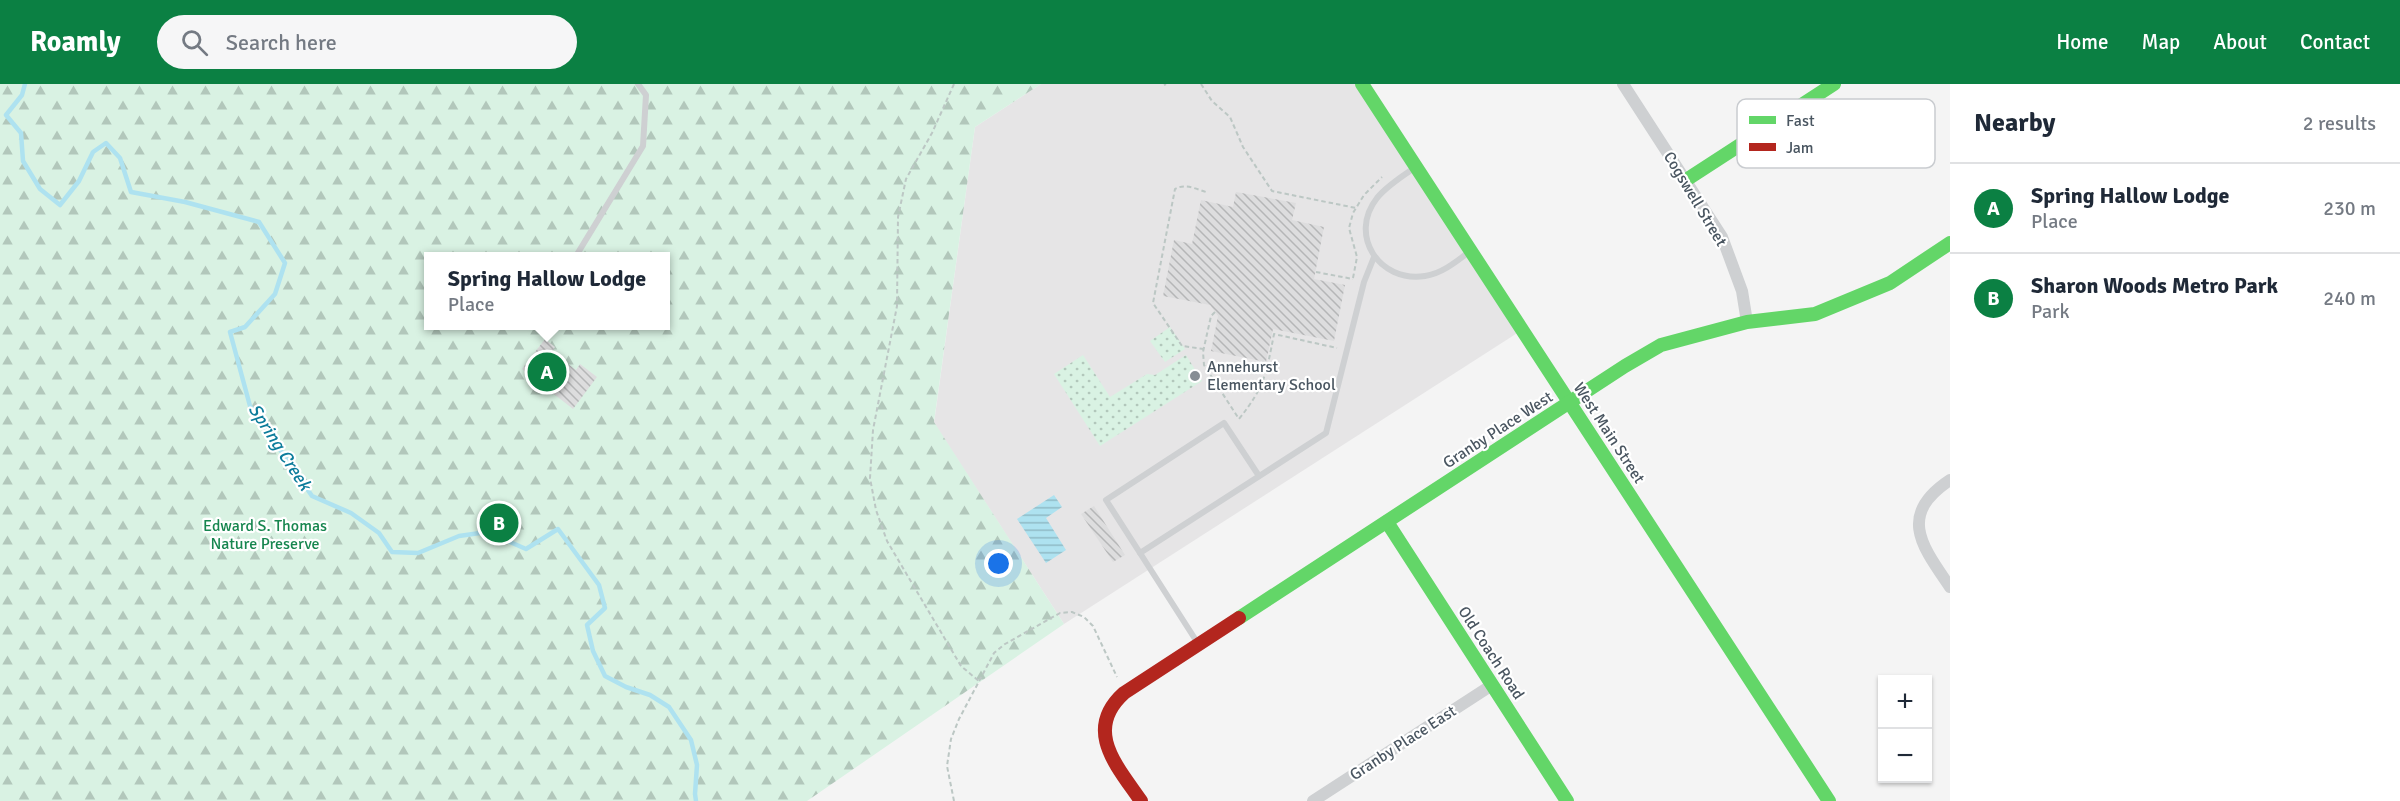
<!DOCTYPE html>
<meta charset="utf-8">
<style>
:root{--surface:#fff;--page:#f6f6f7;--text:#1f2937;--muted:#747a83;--line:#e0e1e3;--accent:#0b8043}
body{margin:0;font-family:Signika,sans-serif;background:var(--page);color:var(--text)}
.controls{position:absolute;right:18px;bottom:18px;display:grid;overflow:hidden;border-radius:0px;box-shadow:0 2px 4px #0004}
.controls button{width:54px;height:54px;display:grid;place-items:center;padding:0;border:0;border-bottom:2px solid var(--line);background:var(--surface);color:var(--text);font:30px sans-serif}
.you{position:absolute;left:999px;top:480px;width:21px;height:21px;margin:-15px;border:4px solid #fff;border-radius:50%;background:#1a73e8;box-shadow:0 0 0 9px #1a73e833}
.badge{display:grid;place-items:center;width:39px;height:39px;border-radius:50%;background:var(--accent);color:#fff;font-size:20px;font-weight:700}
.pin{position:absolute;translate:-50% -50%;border:3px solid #fff;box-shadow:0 2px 6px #0006}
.popup{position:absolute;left:424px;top:168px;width:246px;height:78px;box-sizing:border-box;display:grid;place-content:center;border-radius:0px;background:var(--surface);filter:drop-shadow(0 2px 4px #0005);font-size:20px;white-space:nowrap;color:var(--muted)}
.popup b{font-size:22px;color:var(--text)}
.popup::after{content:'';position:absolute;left:50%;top:100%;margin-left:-12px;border:12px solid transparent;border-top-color:var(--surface)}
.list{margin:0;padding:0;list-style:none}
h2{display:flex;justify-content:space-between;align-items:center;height:78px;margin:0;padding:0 24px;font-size:26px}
h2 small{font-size:20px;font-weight:400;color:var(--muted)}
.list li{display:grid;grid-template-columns:39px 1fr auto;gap:18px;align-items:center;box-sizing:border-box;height:90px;padding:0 24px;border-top:2px solid var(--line)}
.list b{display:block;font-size:22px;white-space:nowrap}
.list p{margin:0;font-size:20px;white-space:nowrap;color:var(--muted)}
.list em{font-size:20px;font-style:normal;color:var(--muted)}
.icon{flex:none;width:33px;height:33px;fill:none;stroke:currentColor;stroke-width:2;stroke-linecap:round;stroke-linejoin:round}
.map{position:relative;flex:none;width:1950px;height:717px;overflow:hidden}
header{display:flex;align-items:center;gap:36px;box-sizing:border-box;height:84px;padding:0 30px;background:var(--accent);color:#fff}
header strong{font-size:28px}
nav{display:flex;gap:33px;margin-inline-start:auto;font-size:21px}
.search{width:420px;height:54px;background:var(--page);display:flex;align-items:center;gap:15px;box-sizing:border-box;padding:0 21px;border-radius:33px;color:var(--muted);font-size:22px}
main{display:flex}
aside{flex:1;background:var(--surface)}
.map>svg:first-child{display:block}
</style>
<header>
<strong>Roamly</strong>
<div class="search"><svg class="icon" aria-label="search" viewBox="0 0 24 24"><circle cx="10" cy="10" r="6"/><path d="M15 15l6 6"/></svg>Search here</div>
<nav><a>Home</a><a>Map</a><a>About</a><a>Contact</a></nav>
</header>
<main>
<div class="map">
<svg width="1950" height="717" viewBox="0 0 1950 717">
<defs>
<pattern id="green-dots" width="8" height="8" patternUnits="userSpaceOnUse" patternTransform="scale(1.5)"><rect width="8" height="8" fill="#d9f2e3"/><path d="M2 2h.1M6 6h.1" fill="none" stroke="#b2c7bb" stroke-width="1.8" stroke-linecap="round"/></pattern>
<pattern id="forest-firs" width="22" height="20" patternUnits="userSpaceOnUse" patternTransform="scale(1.5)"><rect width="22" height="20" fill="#d9f2e3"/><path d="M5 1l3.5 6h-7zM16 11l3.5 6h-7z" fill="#b2c7bb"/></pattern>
<pattern id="water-rules" width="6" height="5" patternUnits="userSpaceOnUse" patternTransform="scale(1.5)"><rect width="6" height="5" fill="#aee2f0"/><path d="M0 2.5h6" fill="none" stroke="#90bac6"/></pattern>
<pattern id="building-back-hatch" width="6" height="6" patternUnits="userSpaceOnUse" patternTransform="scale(1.5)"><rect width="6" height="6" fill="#ddddde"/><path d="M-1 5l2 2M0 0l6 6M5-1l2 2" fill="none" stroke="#b5b6b7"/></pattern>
</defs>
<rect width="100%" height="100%" fill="#f4f4f4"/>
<path fill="#e6e5e6" d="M1041,0H1362L1522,246L1064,540L934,339L975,43Z"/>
<g fill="url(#green-dots)">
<path d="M1170,243L1185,265L1165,278L1150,257Z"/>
<path d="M1083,271L1110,313L1147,290L1155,291L1186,271L1202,297L1100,362L1054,290Z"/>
</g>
<path fill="url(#forest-firs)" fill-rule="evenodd" d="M0,0H1041L975,43L934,338L1064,540L807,717H0ZM428,172H666V242H428Z"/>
<path fill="url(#water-rules)" d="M1054,411L1062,423L1046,434L1066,466L1046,479L1017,435Z"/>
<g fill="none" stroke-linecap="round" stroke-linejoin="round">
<path stroke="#aee2f0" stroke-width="4.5" d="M25,0L22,11L6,31L21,49L23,77L40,105L60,121L79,97L93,68L106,59L120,74L131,108L185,118L259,138L285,179L275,210L245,243L230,248L250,322L312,412L351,429L379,449L392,468L418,469L459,452L487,448L526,465L558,445L599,501L605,524L587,541L593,567L605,592L626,603L650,611L669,623L691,656L697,681L695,710L696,717"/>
</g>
<g fill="url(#building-back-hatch)">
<path d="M1236,108L1296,119L1292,136L1324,143L1314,195L1345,201L1334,257L1273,245L1266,278L1211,267L1218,232L1210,221L1163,212L1174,156L1192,160L1201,116L1233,123Z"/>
<path d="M545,255L555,263L552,268L576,286L580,280L597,293L573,325L522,285Z"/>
<path d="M1094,422L1125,471L1113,478L1081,430Z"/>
</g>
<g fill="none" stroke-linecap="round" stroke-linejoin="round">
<g stroke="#bcc7c4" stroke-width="2" stroke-dasharray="4.5 3" stroke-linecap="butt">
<path d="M954,0L932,49L906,95L898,133L897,222L873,346L870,394L876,426L887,457L961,582L980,598"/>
<path d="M1201,0L1212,17L1230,33L1243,63L1272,107L1356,124"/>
<path d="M1164,1L1166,0"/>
<path d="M1316,188L1353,195"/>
<path d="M1353,194L1357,173L1349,144L1353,129L1364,111L1382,93"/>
<path d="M1215,228L1211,232L1203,268L1204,281L1239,335C1265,302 1266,291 1274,250L1337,264"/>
<path d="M1204,265L1182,262L1153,219L1175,105C1185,99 1196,105 1206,108"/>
<path d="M954,717L947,682L951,655L959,635L994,569L1005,560L1060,529L1072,528L1084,533L1093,542L1117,593"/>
</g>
<g stroke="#ced0d2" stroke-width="6">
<path d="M1413,85C1401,93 1387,102 1377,114C1348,151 1379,199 1425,192C1441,190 1456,178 1469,168"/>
<path d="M576,172L643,62L646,11L638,0"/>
<path d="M1140,469L1106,416L1224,339L1259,392"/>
<path d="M1197,558L1140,469L1326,349L1364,198L1374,173"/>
</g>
<g stroke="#ced0d2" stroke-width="12">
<path d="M1623,0L1722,153L1742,207L1747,238"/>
<path d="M1950,396C1897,431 1922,462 1950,503"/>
<path d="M1313,717L1492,601"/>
</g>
<g stroke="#63d668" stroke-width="14">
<path d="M1362,0L1829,717"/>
<path d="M1686,96L1834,0"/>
<path d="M1387,438L1567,717"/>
<path d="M1239,534L1625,282L1661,261L1747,238L1815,230L1890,199L1950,159"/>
</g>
<path stroke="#b3261e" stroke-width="14" d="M1141,717C1117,682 1083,646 1124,609L1239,534"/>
</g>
<circle fill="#868d94" stroke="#fff" stroke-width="2" cx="1195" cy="292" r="6"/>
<g text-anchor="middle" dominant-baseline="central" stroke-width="4.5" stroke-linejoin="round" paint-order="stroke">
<g font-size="16" fill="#4a5661" stroke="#fff">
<text transform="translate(1695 115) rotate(59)">Cogswell Street</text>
<text transform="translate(1498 346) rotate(-33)">Granby Place West</text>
<text transform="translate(1609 349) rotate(57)">West Main Street</text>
<text transform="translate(1491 569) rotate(57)">Old Coach Road</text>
<text transform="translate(1403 659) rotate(-33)">Granby Place East</text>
</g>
<g font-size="16" fill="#4a5661" stroke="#fff" text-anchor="start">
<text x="1207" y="283">Annehurst<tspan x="1207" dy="18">Elementary School</tspan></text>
</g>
<g font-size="16" fill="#17864f" stroke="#fff">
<text x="265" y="442">Edward S. Thomas<tspan x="265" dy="18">Nature Preserve</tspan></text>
</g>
<g font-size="18" font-style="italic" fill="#0c7c9b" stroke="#fff">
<text transform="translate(280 363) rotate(57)">Spring Creek</text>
</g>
</g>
<rect x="1737" y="15" width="198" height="69" rx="9" fill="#fff" stroke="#c9ccd0" stroke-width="1.5"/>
<rect x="1749" y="32" width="27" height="8" fill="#63d668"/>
<rect x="1749" y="59" width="27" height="8" fill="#b3261e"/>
<g font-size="16" fill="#4a5661">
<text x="1786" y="42">Fast</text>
<text x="1786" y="69">Jam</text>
</g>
</svg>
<div class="controls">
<button>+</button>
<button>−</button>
</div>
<div class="you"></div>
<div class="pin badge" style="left:547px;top:288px">A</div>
<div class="popup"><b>Spring Hallow Lodge</b>Place</div>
<div class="pin badge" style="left:499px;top:439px">B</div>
</div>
<aside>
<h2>Nearby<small>2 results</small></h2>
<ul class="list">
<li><span class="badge">A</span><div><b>Spring Hallow Lodge</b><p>Place</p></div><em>230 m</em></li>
<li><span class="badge">B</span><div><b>Sharon Woods Metro Park</b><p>Park</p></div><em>240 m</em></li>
</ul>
</aside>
</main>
